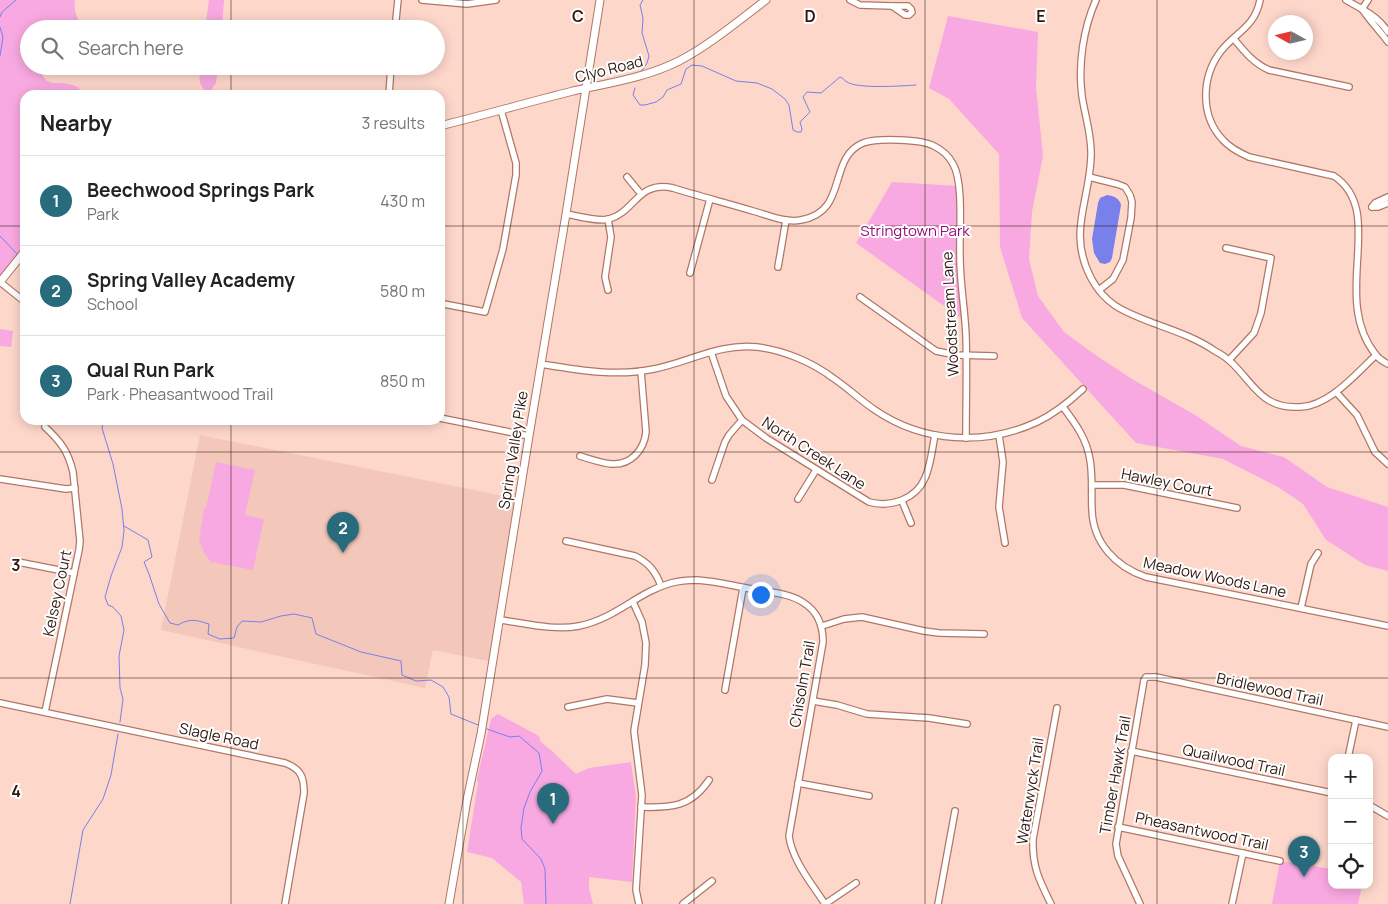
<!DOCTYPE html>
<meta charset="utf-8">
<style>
:root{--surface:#fff;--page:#f6f6f6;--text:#222;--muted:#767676;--line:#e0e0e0;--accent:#286b7d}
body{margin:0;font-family:Manrope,sans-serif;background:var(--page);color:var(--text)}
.controls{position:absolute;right:15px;bottom:15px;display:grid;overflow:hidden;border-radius:10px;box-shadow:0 2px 12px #0003}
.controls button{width:45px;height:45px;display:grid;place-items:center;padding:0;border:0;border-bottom:1px solid var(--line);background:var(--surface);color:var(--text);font:25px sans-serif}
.compass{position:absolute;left:1268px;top:15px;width:45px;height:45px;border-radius:50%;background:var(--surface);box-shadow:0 2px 12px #0003;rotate:278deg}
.you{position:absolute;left:760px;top:594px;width:18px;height:18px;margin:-12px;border:4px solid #fff;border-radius:50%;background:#1a73e8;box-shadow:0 0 0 8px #1a73e833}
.badge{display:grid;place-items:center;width:32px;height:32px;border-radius:50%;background:var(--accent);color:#fff;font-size:16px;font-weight:700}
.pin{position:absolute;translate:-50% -41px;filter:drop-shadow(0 1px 2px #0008)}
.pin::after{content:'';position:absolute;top:26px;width:18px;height:15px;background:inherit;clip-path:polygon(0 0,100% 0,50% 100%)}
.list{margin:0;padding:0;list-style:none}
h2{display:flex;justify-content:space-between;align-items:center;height:65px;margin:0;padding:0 20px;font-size:21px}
h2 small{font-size:16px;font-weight:400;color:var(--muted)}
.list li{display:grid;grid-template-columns:32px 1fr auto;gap:15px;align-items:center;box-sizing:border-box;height:90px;padding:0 20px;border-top:1px solid var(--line)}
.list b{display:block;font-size:19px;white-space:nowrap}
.list p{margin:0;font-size:16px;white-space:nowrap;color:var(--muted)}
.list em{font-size:16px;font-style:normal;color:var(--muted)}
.icon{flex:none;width:28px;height:28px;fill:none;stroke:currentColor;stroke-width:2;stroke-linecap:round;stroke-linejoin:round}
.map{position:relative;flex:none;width:1388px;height:904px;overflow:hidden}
.search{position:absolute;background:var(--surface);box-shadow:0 2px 12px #0003;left:20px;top:20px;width:425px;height:55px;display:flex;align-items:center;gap:12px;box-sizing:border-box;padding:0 18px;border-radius:28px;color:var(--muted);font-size:19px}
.panel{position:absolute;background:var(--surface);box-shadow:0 2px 12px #0003;left:20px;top:90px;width:425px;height:335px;border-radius:15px}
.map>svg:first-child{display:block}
</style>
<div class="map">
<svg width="1388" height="904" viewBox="0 0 1388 904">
<rect width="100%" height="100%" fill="#fed7cb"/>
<path fill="#f3c8bb" d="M200,435L519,499L493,662L433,650L425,688L161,630Z"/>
<g fill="#f9a9e1">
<path d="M0,0H75C73,11 78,19 83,29H29V66H41C43,90 57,80 72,85C78,86 82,91 85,95H25V251L0,282Z"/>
<path d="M209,0H224L222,29H205Z"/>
<path d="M948,16L1038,32L1036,87L1043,156L1032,212L1029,259L1038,296L1064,332L1097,356L1132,379L1195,415L1241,446L1284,457L1327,487L1388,507V571L1365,565L1326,540L1303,504L1278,487L1223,459L1136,443L1022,318L1000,247L999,154L949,99L929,88Z"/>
<path d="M201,66H218L216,83L211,90L205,91C198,83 199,76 201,66Z"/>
<path d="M892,182L959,186L965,321L856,243Z"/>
<path d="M0,329L13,331L11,347L0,346Z"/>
<path d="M216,462L255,470L245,515L264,519L253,570L211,562L204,553L199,540L204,508H206Z"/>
<path d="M498,714L539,736L541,742L552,751L576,774L589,768L631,762L636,797L632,882L589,877V888L593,904H524L521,882L492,858L467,852L478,783L477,779L491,719Z"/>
<path d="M1280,861L1332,869V885H1362L1358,904H1272Z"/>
</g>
<path fill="#797feb" d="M1107,195C1114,196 1119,198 1121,205L1112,258L1110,262L1105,264L1100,263L1094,253L1092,239L1098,203L1100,198Z"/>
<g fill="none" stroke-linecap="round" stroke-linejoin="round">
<g stroke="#797feb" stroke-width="1">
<path d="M0,17L2,12L16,0"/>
<path d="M0,27L3,37L0,56"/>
<path d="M641,72L647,63L649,56L642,33L643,18L640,5L643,0"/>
<path d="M635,88L633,95L640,105H645L656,102L663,97L667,90L681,84L686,69L692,65L702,66L736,81L757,83L772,89L785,99L789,105L793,130L797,132H801L802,129L800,122L810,112L803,97L807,92L821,93L840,77C843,78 844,80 847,82C858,89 901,86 916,85"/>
<path d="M0,236L19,256"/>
<path d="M104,420L102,428L113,464L122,509L124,531L122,547L111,576L105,597L108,605L113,607L121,616L124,630L119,656L120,688L123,699L120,722"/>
<path d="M124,526L148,540L152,557L144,562L149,574L159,604L170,623L178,625C190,618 196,620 209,624L208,634L220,639L234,638L237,627L242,621L261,622L281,616L294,614L312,618L316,634L361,652L401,661L402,675L416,681L431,680L443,687L449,697L451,714L478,725"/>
<path d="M484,728L510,737L519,736L539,753L542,771L530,792L524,808L521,828L522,839L541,859L545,869L546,904"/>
<path d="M70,904L83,830L103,799L111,775L118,734"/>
</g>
<g stroke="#b07764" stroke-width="8">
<g id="minor">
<path d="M422,0L467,4L496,0"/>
<path d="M850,0L860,5L892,6"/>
<path d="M1096,0C1083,29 1078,65 1082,96C1085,116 1092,136 1091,156C1090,201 1067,232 1091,278C1106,306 1125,312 1153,323C1175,331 1196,338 1215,351C1221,354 1228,359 1233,364C1255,386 1263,409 1300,407C1329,406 1356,374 1376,355"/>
<path d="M1260,0C1255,27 1236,32 1221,51C1201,77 1200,116 1223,140C1230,148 1240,153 1249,157L1334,176C1388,212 1329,297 1376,355C1379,359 1384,362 1388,364"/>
<path d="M1346,0L1362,9L1368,0"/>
<path d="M892,6H908L911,9L912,12L909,15H905Z"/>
<path d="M395,29L398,0"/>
<path d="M1388,32C1381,21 1373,15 1362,9C1370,21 1380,31 1388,42"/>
<path d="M1234,39C1244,51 1253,63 1269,70L1349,87"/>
<path d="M389,95L391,66"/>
<path d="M627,177L641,194"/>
<path d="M1089,177L1117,184L1125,187L1130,195L1132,202L1131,218L1123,260L1113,279L1099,290"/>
<path d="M1372,207L1375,203L1388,197"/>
<path d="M1372,207H1378L1388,203"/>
<path d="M566,214C578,216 598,222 609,219C635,212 638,180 673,188C699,196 726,203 753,211C768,215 785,223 801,220C849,212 827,158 863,143C877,138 921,139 934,146C942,150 949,156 953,164C964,182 959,234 960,257C960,283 965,310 966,336C967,370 966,404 966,438"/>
<path d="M1226,248L1271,258L1261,313L1254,333L1229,360"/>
<path d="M778,267L786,220"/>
<path d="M690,273L710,199"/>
<path d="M0,282L25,302"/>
<path d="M608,290L605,277L611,237L608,219"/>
<path d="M860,297L936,351L956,355L994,356"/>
<path d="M444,304L485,312L503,249L516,175V163L501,110"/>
<path d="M711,352L726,396L742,420L766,438L869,502C891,508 916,499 925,478C931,465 932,449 935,435"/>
<path d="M541,364C578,370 616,377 654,369C689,362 720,343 757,347C783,350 812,362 833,378C848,388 860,400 875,410C923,443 985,446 1037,422C1054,414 1069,402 1083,389"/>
<path d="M1336,392L1357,415L1375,452L1388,464"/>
<path d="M1063,407C1075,423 1087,439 1090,460C1093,477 1091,494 1092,510C1093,543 1116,567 1146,577L1388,626"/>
<path d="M440,418L529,436"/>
<path d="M45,427C61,442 68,451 73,472L80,541L79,550L45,712"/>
<path d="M999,435L1003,462L999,507L1005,543"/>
<path d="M580,456C590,459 601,463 612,464C631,465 644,450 646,432L641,371"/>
<path d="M0,479L66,489L75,488"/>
<path d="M712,480L725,442L729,435L742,420"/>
<path d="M1092,485H1124L1237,508"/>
<path d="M798,499L816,470"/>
<path d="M902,501L911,523"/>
<path d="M566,541L635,556C649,563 656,572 661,586"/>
<path d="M18,562L74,573"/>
<path d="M633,602L642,622L646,643L645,665L634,731L642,795L636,890L639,904"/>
<path d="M1301,608L1311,564L1318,553"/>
<path d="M500,620C525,623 553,631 579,626C615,619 638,592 671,583C679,581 688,580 697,580C714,581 730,585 746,588C764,592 788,592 804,603C818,612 823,626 823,642L789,836C792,860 812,884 825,904"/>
<path d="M822,626L844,619L862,617L924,631L939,633L984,634"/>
<path d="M725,690L743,588"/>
<path d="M813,701L837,705L867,714L929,718L967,724"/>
<path d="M0,703L285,763C301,769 304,777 304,793L285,904"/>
<path d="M568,707L607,699L638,703"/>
<path d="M1131,751L1332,793"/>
<path d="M1348,758L1356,720"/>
<path d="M798,783L869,796"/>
<path d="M1369,805L1388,816"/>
<path d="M641,807C671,808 691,807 709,780"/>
<path d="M1118,827L1280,861"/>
<path d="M683,904L712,881"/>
<path d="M825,904L856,883"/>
<path d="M938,904L955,811"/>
<path d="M1051,904C1039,880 1032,866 1033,839L1057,708"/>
<path d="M1140,904L1118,856L1116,844L1144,680L1146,677H1156L1388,727"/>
<path d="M1232,904L1243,853"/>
</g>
</g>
<g stroke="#b07764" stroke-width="9">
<g id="tertiary">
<path d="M440,126C484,115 529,102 573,91C609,83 645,78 679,61C710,45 738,21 766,0"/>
<path d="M0,282L25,251"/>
<path d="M449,904L467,800L481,734L529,436L566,214L600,0"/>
</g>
</g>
<use href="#minor" stroke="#fff" stroke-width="5.5"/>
<use href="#tertiary" stroke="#fff" stroke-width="7"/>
</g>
<path fill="none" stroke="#2f1911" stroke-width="1" stroke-opacity="0.55" d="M231,0V29M463,0V904M694,0V904M925,0V904M1157,0V904M231,66V95M0,226H25M440,226H1388M231,420V904M0,452H1388M0,678H1388"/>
<g text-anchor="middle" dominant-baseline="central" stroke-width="4" stroke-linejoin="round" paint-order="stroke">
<g font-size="15" fill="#2f1911" stroke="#fff">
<text transform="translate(609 69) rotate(-14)">Clyo Road</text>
<text transform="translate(950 314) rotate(-93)">Woodstream Lane</text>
<text transform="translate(513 450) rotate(-81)">Spring Valley Pike</text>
<text transform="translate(814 453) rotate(33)">North Creek Lane</text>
<text transform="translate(1167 482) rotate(11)">Hawley Court</text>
<text transform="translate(1215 577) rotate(12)">Meadow Woods Lane</text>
<text transform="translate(57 593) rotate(-78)">Kelsey Court</text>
<text transform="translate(802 684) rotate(-80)">Chisolm Trail</text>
<text transform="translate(1270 689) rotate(12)">Bridlewood Trail</text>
<text transform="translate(219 736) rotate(12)">Slagle Road</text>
<text transform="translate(1234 760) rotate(12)">Quailwood Trail</text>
<text transform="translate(1115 775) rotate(-80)">Timber Hawk Trail</text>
<text transform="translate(1030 791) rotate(-81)">Waterwyck Trail</text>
<text transform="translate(1202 831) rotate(12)">Pheasantwood Trail</text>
</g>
<g font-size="15" fill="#920e79" stroke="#fff">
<text x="915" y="230">Stringtown Park</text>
</g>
</g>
<g font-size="16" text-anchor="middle" font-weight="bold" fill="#2f1911" stroke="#fff" stroke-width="4" stroke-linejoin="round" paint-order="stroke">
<text x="578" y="22">C</text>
<text x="810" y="22">D</text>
<text x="1041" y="22">E</text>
<text x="16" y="571">3</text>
<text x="16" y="797">4</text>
</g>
</svg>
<div class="controls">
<button>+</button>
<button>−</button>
<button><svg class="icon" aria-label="locate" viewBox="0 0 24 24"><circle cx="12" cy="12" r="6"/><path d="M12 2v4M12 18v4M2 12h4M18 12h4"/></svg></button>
</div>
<svg class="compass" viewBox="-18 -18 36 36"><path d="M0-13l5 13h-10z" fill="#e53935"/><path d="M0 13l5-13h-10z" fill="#767676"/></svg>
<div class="you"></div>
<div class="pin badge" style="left:553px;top:824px">1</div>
<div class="pin badge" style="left:343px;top:553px">2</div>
<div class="pin badge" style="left:1304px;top:877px">3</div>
<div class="search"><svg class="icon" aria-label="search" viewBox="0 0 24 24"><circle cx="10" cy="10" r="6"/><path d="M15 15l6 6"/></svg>Search here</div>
<section class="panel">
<h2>Nearby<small>3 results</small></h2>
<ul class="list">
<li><span class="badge">1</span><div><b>Beechwood Springs Park</b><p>Park</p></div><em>430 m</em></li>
<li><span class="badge">2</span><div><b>Spring Valley Academy</b><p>School</p></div><em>580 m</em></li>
<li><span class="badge">3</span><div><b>Qual Run Park</b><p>Park · Pheasantwood Trail</p></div><em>850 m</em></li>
</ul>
</section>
</div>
